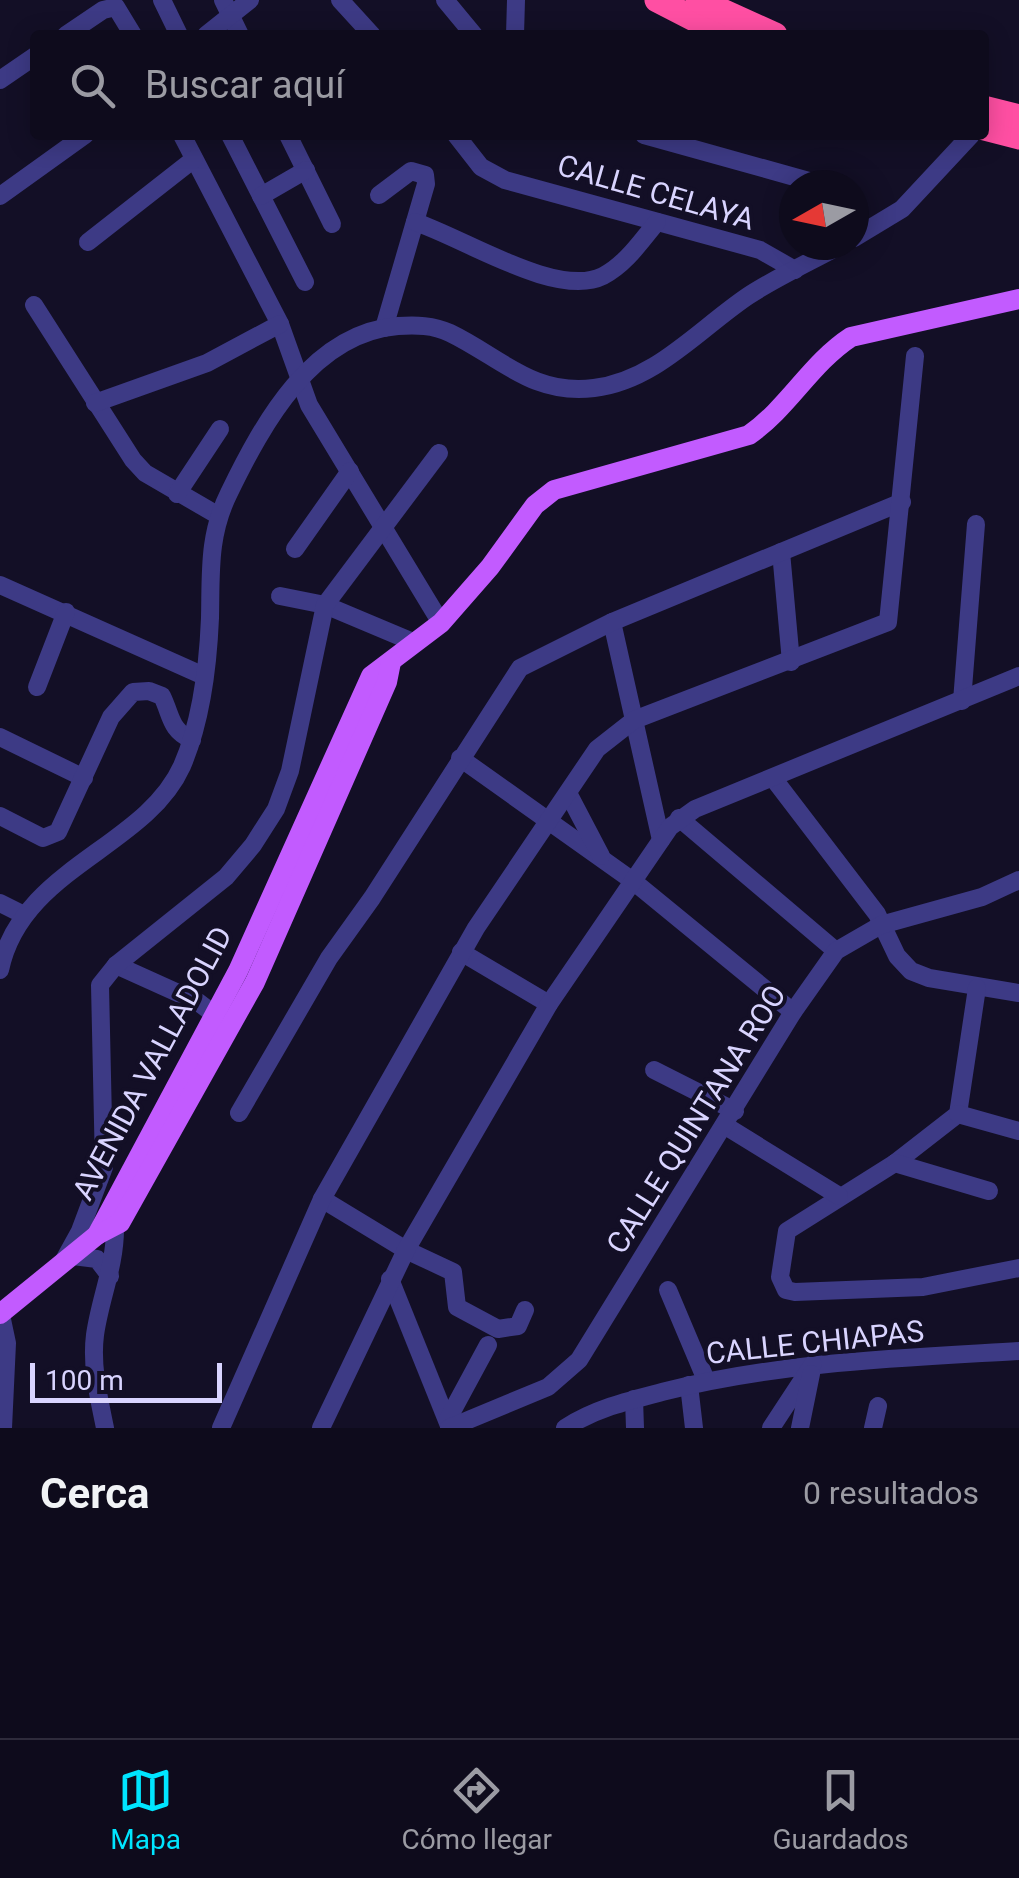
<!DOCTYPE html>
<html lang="es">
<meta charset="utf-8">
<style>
:root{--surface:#0e0b1c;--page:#1c1929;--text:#f1f3f6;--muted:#9b9ba3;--line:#2e2b3b;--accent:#00e5ff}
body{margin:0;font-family:Roboto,sans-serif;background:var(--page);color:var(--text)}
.compass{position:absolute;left:779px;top:170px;width:90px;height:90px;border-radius:50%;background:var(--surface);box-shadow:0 5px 25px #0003;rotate:261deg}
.scale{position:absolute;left:30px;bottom:25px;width:192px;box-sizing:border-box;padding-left:10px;border:5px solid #d9d4ff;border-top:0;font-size:28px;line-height:35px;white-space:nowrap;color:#d9d4ff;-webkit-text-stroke:8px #130f26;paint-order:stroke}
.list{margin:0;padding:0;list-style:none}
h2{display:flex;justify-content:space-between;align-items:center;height:130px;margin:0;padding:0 40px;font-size:42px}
h2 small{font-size:32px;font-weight:400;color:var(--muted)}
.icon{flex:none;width:55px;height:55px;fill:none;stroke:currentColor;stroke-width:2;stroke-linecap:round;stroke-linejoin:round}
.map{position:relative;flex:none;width:1019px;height:1428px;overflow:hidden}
.search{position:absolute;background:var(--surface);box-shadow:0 5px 25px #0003;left:30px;right:30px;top:30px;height:110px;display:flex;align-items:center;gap:25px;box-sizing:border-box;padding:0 35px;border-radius:10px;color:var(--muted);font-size:38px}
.sheet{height:310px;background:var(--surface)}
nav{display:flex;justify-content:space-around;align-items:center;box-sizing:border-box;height:140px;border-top:2px solid var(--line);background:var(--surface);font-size:28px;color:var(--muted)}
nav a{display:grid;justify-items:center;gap:5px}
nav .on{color:var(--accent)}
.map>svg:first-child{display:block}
</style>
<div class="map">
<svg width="1019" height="1428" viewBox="0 0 1019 1428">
<rect width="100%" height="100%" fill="#130f26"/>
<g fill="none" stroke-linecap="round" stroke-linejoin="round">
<g stroke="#3d3a85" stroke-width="18">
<path d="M162,0L179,35"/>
<path d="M223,0L240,35"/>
<path d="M340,0L372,35"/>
<path d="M445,0L474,35"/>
<path d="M66,35L103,10L116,7L133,35"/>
<path d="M206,35L250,0"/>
<path d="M515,35L516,0"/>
<path d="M0,80L35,56"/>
<path d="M182,135L280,324L309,405L441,623"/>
<path d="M230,135L305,282"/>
<path d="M288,135L332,224"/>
<path d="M456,135L481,167L505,180L760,250L795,270"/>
<path d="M644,135L823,185"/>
<path d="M379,195L411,171L425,175L426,184L384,328"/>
<path d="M0,196L85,135"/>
<path d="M261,196L306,170"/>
<path d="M415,222C464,238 557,299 603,276C626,264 641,241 657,222"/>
<path d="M854,238L902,209L971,135"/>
<path d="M88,242L194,159"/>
<path d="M34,305L133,460L145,473L219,516"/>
<path d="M95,403L207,363L280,324"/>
<path d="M177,494L220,429"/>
<path d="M295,549L350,471"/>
<path d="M781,552L791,662"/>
<path d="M0,585L204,676"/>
<path d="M280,596L325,605L413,642"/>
<path d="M612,622L661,840"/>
<path d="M37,687L66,612"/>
<path d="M962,701L976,524"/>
<path d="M0,737L84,778"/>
<path d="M460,758L633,881L793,1012"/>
<path d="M773,778L877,914L897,956L911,971L929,978L1019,993"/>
<path d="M568,793L601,856"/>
<path d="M0,816L43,838L58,832L111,717L133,692L149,691L162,696C172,717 170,730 192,740"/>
<path d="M679,818L836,951"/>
<path d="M0,903L24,915"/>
<path d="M461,952L549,1004"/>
<path d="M116,965L198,1002L215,1015"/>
<path d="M0,970C21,868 145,848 182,766C201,722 208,666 210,618C211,573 208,535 229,493C263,423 312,333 398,326C416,325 433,325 450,333C500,357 533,396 594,388C655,381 699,329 748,296C777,277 810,262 841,245"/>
<path d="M977,988L958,1114L895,1163L787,1231L780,1277L786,1290L795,1292L923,1287L1019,1268"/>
<path d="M654,1070L735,1111"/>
<path d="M239,1113L329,958L372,898L520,668L612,622L902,502"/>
<path d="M958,1114L1019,1131"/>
<path d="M724,1125L839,1196"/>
<path d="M895,1163L989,1191"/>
<path d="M322,1199L406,1250L453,1272L457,1307L498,1329L518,1326L525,1310"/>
<path d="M73,1256L97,1259L110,1276"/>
<path d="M64,1260L80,1231L104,1167L100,985L116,965L226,877L253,845L276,809L290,771L325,605L439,453"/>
<path d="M390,1279L450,1428"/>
<path d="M668,1290L706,1380"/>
<path d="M0,1310L7,1343L3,1428"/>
<path d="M689,1385L694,1428"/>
<path d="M634,1399L635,1428"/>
<path d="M448,1419L488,1345"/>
<path d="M105,1428C99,1398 91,1366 95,1335C100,1299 115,1266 115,1229"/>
<path d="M221,1428L322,1199L476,928L597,749L634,720L888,622L915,356"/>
<path d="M321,1428L406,1250L549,1004L670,827L695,809L1019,676"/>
<path d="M449,1428L548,1387L579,1360L793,1012L836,951L881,925L982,897L1019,880"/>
<path d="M565,1428C596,1408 631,1400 666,1391C782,1362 900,1358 1019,1351"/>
<path d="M771,1428L813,1364"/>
<path d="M800,1428L811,1374"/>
<path d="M873,1428L878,1406"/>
</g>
<g stroke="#c25bff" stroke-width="20">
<path d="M97,1235L238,971L371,676L441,623L490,567L535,505L554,490L749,435C788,408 811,363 851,337L1019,299"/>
<path d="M0,1314L97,1235L120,1223L255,982L387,682L391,662"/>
</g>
<g stroke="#ff4fa3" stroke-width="25">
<path d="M657,0L725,35"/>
<path d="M698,0L775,35"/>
<path d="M984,128L1019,137"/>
</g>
<path stroke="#ff4fa3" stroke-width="25" d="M984,108L1019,117"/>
</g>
<g text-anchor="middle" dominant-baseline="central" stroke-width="8" stroke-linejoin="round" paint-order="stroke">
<g font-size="30" fill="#d9d4ff" stroke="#130f26">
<text transform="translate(656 192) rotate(16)">CALLE CELAYA</text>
<text transform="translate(152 1063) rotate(-62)">AVENIDA VALLADOLID</text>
<text transform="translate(696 1119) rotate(-58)">CALLE QUINTANA ROO</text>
<text transform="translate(815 1342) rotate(-6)">CALLE CHIAPAS</text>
</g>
</g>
</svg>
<svg class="compass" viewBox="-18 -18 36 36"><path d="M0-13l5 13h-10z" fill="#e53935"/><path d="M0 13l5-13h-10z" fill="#9b9ba3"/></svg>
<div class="scale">100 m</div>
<div class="search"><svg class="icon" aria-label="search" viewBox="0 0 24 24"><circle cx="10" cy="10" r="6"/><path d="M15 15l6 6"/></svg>Buscar aquí</div>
</div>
<section class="sheet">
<h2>Cerca<small>0 resultados</small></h2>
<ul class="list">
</ul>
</section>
<nav>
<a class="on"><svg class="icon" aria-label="map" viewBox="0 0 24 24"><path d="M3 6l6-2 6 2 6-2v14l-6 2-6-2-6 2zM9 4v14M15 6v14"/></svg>Mapa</a>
<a><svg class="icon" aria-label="directions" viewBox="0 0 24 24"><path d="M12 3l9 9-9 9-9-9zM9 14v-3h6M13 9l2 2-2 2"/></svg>Cómo llegar</a>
<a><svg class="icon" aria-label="saved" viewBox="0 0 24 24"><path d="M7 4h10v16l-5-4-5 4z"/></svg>Guardados</a>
</nav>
